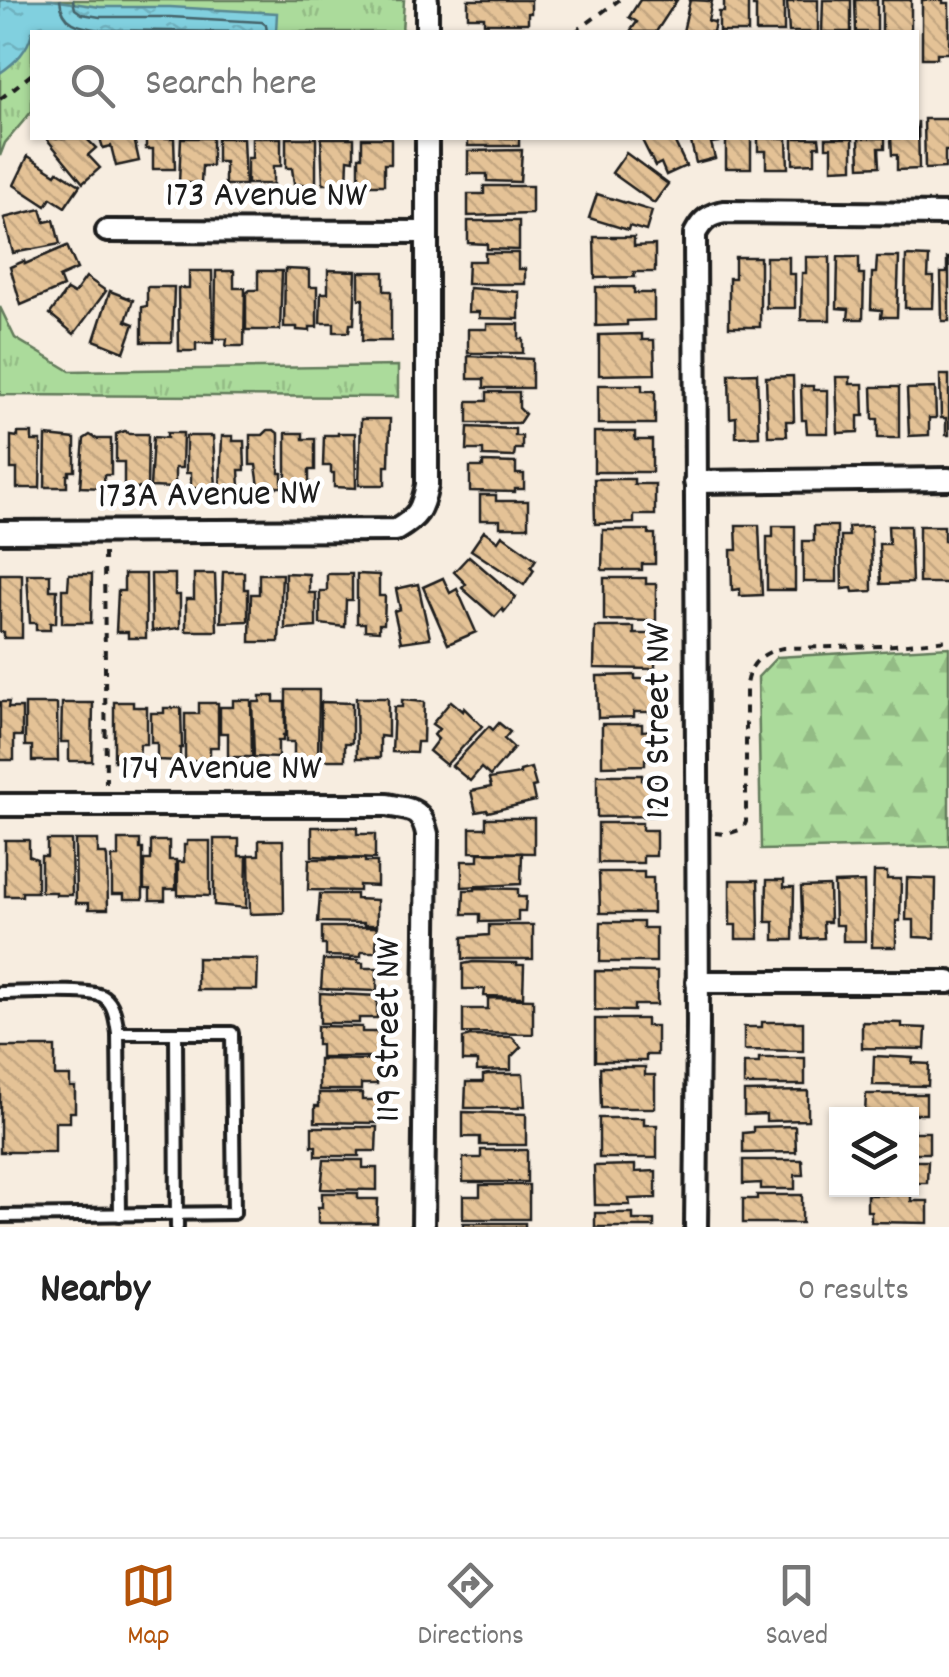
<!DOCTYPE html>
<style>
:root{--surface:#fff;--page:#f6f6f6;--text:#222;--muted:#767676;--line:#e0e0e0;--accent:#b45309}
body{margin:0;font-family:Dekko,sans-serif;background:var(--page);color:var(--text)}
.controls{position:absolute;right:30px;bottom:30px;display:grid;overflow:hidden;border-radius:0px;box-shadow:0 2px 8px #0004}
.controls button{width:90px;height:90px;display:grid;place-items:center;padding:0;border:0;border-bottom:2px solid var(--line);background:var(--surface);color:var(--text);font:50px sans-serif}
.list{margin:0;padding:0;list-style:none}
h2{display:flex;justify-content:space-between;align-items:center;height:130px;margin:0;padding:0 40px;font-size:42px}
h2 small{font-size:32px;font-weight:400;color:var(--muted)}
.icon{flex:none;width:55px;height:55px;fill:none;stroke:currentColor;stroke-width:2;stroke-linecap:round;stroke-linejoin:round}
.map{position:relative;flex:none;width:949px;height:1227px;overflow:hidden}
.search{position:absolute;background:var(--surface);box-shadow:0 2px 8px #0004;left:30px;right:30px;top:30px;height:110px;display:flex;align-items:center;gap:25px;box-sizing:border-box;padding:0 35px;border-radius:0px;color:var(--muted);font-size:38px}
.sheet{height:310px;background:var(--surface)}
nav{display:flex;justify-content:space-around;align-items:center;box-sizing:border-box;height:140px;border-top:2px solid var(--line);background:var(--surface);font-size:28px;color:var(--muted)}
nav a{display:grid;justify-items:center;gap:5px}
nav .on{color:var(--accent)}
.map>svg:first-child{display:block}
</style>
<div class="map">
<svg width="949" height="1227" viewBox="0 0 949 1227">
<defs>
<pattern id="forest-firs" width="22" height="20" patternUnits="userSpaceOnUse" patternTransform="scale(2.5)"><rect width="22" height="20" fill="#abdb9b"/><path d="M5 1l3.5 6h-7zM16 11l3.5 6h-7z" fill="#93bb85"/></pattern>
<pattern id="park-tufts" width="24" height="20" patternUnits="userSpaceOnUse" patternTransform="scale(2.5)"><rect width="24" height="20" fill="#abdb9b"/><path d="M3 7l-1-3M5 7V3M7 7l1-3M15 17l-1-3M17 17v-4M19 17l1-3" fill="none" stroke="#93bb85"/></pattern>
<pattern id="water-ripples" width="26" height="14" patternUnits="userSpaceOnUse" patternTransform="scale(2.5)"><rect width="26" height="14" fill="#81d0df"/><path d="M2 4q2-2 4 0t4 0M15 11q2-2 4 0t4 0" fill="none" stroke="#6fb2bf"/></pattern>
<pattern id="building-back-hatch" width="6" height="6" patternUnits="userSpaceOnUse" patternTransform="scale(2.5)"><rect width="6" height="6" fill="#e4c296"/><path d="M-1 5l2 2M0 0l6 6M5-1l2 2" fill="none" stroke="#c3a681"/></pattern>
</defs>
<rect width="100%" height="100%" fill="#f7ede0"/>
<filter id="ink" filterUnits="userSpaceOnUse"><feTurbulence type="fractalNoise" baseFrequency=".01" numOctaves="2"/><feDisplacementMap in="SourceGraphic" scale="20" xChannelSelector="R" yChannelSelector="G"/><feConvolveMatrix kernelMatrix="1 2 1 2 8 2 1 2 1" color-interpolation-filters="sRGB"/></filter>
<g filter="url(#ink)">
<path fill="url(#forest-firs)" stroke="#647c5c" stroke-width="2.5" d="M949,647V846L761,850L758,677L777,657Z"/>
<g fill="url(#park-tufts)" stroke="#647c5c" stroke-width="2.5">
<path d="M0,0H404L402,32H32V111L5,143L0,156Z"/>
<path d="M0,307L15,338L70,371L398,366V397L0,395Z"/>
</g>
<path fill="url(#water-ripples)" stroke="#598891" stroke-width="2.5" d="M0,0H52L100,7H170L277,13L276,32H32C28,50 16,62 0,73Z"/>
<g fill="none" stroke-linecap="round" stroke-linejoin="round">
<g stroke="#44646a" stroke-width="2.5">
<path d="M60,0C62,24 79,27 100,30L238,32"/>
<path d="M73,0L75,9L82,14L100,17H170L262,22L266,25L267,32"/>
</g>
</g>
<g fill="url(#building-back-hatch)" stroke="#1c1c1c" stroke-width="2.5">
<path d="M468,0H531V13H528V23H484V17H468Z"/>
<path d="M640,0H677L656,32H635L631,30L637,22L629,17Z"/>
<path d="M690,0L712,1L708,21L715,22L713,32H683Z"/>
<path d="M724,0H748V32H719V12H724Z"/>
<path d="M753,0H784V32H756V6H753Z"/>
<path d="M793,0H818V32H789L787,2H793Z"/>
<path d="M823,0H851V32H822Z"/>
<path d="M855,0H877V32H856Z"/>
<rect x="882" y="0" width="29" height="32"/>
<path d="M922,0H943V3H949V53H937V58H922Z"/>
<path d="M924,119H949V151H945V168L925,169Z"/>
<path d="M918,121L919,169L897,170V155H892L891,138H916Z"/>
<path d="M46,138H86L96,148L88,155L100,168L83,183Z"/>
<path d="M100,138H134L139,161L116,166L111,146L103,148Z"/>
<path d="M146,138H174L175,169H153V149H146Z"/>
<path d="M181,138H212V166H202L201,183H179Z"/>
<path d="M217,138H243L245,185H225V162H217Z"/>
<path d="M252,138H281V166H273V184H247V158H252Z"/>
<path d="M286,138H316V185L294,184L292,168H286Z"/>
<path d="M321,138H354V160L348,159L347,184H323Z"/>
<path d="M362,138H391V164H384V185H359V157H362Z"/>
<rect x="468" y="138" width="51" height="8"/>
<path d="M641,138H673L686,166L666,175L661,163L655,166Z"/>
<path d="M690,138H718L719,142L711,143L715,158L696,163Z"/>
<rect x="726" y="138" width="25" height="30"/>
<path d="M758,138H787L788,168H766V151H758Z"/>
<path d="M793,138H819L820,146H815V163L793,164Z"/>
<path d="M826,138H853V168L832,169V147H826Z"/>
<path d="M859,138H885V148H879L880,166L860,167Z"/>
<path d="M522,150L520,182L487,181V174H468V151Z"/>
<path d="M626,153L668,184L654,203L612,173Z"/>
<path d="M28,156L56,174L58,171L80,185L65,207L51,198L46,206L14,185Z"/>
<path d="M484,186H532V214L468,216V194H484Z"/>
<path d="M597,194L652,211L646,231L629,226L628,230L589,218Z"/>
<path d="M41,209L45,222L54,220L60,244L13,253L4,218Z"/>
<path d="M468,221H519V250L487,249V244L468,243Z"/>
<path d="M594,237H634V246L655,245V272H634L635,277L595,278Z"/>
<path d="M67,246L77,269L59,277L63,287L21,305L10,267L24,261L25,264Z"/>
<path d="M485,253H518V269H525V284H467L468,261H485Z"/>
<path d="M906,256L929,257L928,277H934L933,308H905Z"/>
<path d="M735,257H760V327H729V278H735Z"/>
<path d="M766,257H789V274H795V308H766Z"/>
<path d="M806,257H830V320H801L802,273H806Z"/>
<path d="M838,257H859V274H864L863,319H848L849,309L837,308Z"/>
<path d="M877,257H899L897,317H881L882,310L871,309L872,273H876Z"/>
<path d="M947,258H949V321H942L941,273H947Z"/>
<path d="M285,269L309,270V287H317V327H310V331L297,330V327H284Z"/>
<path d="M328,270L356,271L354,324H350L349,332H334V323H320L321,293H328Z"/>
<path d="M189,271H212L213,343H196V351H179L178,288H189Z"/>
<path d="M216,271H234V288H245L244,346H226L227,339H215Z"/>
<path d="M258,271H282L280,330H246V293L250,290H258Z"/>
<path d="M359,272H384V291H391V341H362L363,299H359Z"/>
<path d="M86,277L106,291L74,334L50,314L67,290L74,294Z"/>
<path d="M147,287H174L172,342H142V307L147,306Z"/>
<path d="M596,287H634V293H654V320L627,321V325L596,326Z"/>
<path d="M469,288L519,292V319L479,318V312H468Z"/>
<path d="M110,291L133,300L126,321L134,324L124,352L94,340Z"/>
<path d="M487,324H519V339H523V353H468V329H487Z"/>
<path d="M642,334V340H654L655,374L599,375V335Z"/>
<path d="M468,356L532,359V388H484V379H468Z"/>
<path d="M757,373L759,436L736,437V417L730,418L729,374Z"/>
<path d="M940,375H949V435H946V418H941Z"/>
<path d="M793,376L794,421H786L787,436H768L766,377Z"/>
<path d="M836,377H850V384H863L864,416H858V432L838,433Z"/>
<path d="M598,385H642V391H655V424H598Z"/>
<path d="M801,386H813V390H828V433H807L806,420H802Z"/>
<path d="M872,387H899V438H878V419H873Z"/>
<path d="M935,388L936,418H929V435L909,436L907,389Z"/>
<path d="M487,392H519V408L525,414L519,423H468V401H487Z"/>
<path d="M361,419H390L389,466H385V485H359Z"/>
<path d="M468,427L515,429V436H522V449H515L514,457L483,456V450H467Z"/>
<path d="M268,430H274L279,434V473H282V487H259L256,465H250V435H263Z"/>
<path d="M125,431L129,434H148L147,488H124V462H116V434Z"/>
<path d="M594,432H635V440H652V472H594Z"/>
<path d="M18,433H32V441H41L40,488H17V469H11V436L18,437Z"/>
<path d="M167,433H183L182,468H175V488L150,487L153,437L167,438Z"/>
<path d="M286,433H303V439H315V470H309V487H286Z"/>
<path d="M338,433H355L356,488L334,487V473H331V466H323L324,435H338Z"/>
<path d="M90,435L97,439H111V475H104V488L80,487L84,439Z"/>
<path d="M46,436L75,439V471H69V475H67V487H45Z"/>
<path d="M186,436H213L216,488H191V473H186Z"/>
<path d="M222,436H233V441H244L245,470H239L240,487H220Z"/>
<path d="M483,462L516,463V474H524V489H515V492L470,491V467H483Z"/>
<path d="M594,479H634V484H655V515H634V523L595,524Z"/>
<path d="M480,495H496V501H528V527H500V520H480Z"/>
<path d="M736,525H759L762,595L740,596V589L732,590L731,550H737Z"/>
<path d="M773,526H795V590H767V537H773Z"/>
<path d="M814,526H837V582H803V541H814Z"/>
<path d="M871,526L872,591L853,592L852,588L842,589L841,536H849L848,527Z"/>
<path d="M888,526H910L912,583L881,584L879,544H889Z"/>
<path d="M919,526H944V541H949V583H919Z"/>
<path d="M603,530H649V534H655V564H642V570H602Z"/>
<path d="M484,531L498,541L502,535L536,559L531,567L534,570L524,585L471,550Z"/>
<path d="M469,556L516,597L504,612L502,609L495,617L462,588L466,584L454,572Z"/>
<path d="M223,572H244V589H248V621L221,622Z"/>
<path d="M285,573L309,574V593H316V627L285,629Z"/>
<path d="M0,574H22V638H4V632H0Z"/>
<path d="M27,574H50V590H57L56,623H50V630H36V623H30Z"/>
<path d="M69,574H92L91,623H62V589H68Z"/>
<path d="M124,574H146V638H128V632H116L118,591H124Z"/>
<path d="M151,574H175V595H180V628L152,631Z"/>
<path d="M194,574H215L217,631H186V599H194Z"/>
<path d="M259,574H282L279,642H250L251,594H259Z"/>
<path d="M327,574H352V600H346L345,627L320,624V591H327Z"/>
<path d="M357,574L379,575V596H385L384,624H379V631L365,630V623H357Z"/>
<path d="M443,578L450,593L457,589L476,632L448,644L423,587Z"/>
<path d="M604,578H646V584H656V621L604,620Z"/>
<path d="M418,584L430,638L401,642L394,611L400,609L396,589Z"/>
<path d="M595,627H634V634H655V669L594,668Z"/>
<path d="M635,675V679H654L655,712H634V717L598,718L597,676Z"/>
<path d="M286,690H319L318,760H294V742H286Z"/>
<path d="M260,696H274V702H285V735H283V741H278V758L254,757L252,702H260Z"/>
<path d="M356,698H388V737L380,736V758H357Z"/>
<path d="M233,700H251L252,757H228V733H220V707H233Z"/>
<path d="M402,700L424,702L423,742H417L416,753L392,752L394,707H402Z"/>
<path d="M451,701L463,711L464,708L482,726L446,765L429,751L438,739L434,735L439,729L432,724Z"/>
<path d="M0,702H9L8,708H22V736H14V760H0Z"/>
<path d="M114,702H133V707H147V744H140L139,761H114Z"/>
<path d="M321,702L352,703V743H345V760H321Z"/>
<path d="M62,703H93L92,761H69V742H61Z"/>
<path d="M199,703H218V747H210V761H185V714H199Z"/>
<path d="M25,704H57L58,761H32V746H25Z"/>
<path d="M164,708H181L182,748H180V761L157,760V743H151V713H164Z"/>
<path d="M499,723L510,732L504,739L514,748L490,776L481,768L470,781L452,766L489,726L493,730Z"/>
<path d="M602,724H642V731L656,730V759H645V765L602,766Z"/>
<path d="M531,768L536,786L532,787L535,801L488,812L487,810L476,812L471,791L491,787L489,779L520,774V771Z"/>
<path d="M597,775H642V781H657V816L597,817Z"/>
<path d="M486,818H534V853L470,852V828H486Z"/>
<path d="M598,823H642V830H656V856H643V863H598Z"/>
<path d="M312,827H357V834H375V859L312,856Z"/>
<path d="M214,839H239V856H247L246,908L214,905Z"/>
<path d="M5,840H29V856L37,859V892H22V896H5Z"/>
<path d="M47,840H71L72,895H56V892H41V856H47Z"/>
<path d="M75,840H98V854H106L107,857L108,909H89V903H76Z"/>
<path d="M118,840H140V849H143V899H124V894H112V857H118Z"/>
<path d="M259,840H283L284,913L250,914L249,855H259Z"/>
<path d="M151,841H169V860H176V889H165V900H150V889H144V860H151Z"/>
<path d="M187,841H210V896L178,895V862H184V845H187Z"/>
<path d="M478,853H522L521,884L462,887V861H478Z"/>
<path d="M309,859H365V862H377V886L359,885V891L308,890Z"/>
<path d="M599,872H644V878H653V913H600Z"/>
<path d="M874,872H887V879H901L900,921H896V947H872Z"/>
<path d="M907,878L936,879L935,938L914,937V920H906Z"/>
<path d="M730,880H758L759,939H736V925H730Z"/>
<path d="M767,880H784V887H794L793,940H774V922H766Z"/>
<path d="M864,882L865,941H843V925H835L834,883Z"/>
<path d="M829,886L830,922H823L824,938L803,939L801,887Z"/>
<path d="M475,888L518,889V897H526L525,911H518V921L480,922V914H463L464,890H475Z"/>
<path d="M320,894H356V899L377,900V925H364V923L318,922Z"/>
<path d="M601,922H643V928H656V962H600Z"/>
<path d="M489,925H533V959H463V937L489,935Z"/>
<path d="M322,927H377L376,952H361V957L326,956V945H322Z"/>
<path d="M197,958L258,959L257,990H197Z"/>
<path d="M323,960H358V963H363V968H377V991L321,989Z"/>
<path d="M473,962L517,963V965H524L523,997L484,996L485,989H463V964Z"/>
<path d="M595,971L657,972V1005H634V1011L595,1010Z"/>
<path d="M320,993L377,996V1018H359V1023H320Z"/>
<path d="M488,998L533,999V1034L463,1033V1009H488Z"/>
<path d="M595,1019H646V1026H657V1055H646V1061H595Z"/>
<path d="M762,1022H803V1051L744,1050V1027H762Z"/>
<path d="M862,1022L902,1023V1027L926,1028L925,1049L862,1048Z"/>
<path d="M317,1026L362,1027V1032H378V1057H321V1045H317Z"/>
<path d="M470,1036L512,1037L521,1047L511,1057V1070L477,1071V1061H463V1038Z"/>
<path d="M0,1047H55V1076H70V1087H75V1112H70V1122H55V1152H0Z"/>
<path d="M874,1056L913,1058L912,1063L929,1064L928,1086L873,1085Z"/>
<path d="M759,1058H805V1085H744V1063H759Z"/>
<path d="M319,1059L377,1060V1084H361V1090H319Z"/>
<path d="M600,1067H645V1075H655V1108H601Z"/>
<path d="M488,1074H523L525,1106H519V1108H465L466,1082H483V1075Z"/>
<path d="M808,1091V1120L766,1121V1114L744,1115V1092Z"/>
<path d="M319,1093H362V1100H378L377,1123L315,1122V1106H319Z"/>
<path d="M866,1094H926V1114H865Z"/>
<path d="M463,1112L526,1114V1145H480V1137H463Z"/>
<path d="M599,1118H644V1125H657V1158H599Z"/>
<path d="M795,1126L796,1152L743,1153V1133L753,1132V1127Z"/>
<path d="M312,1127H377L376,1151H359V1156H316V1146H312Z"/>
<path d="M912,1128H914V1132H929V1153H912Z"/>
<path d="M481,1150H527V1182H463V1158H481Z"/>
<path d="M324,1160H363V1168H377V1190L321,1189Z"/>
<path d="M743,1160H802L803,1175H795V1189H761V1183L743,1184Z"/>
<path d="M912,1161H928L927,1183H912Z"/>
<path d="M635,1165V1172L656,1171V1198L629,1199L630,1205H595L594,1166Z"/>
<path d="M480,1185H529V1219H463V1196H480Z"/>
<path d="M322,1193H358V1199H378L377,1223H318V1207H322Z"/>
<path d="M757,1195H802V1223H743V1199H757Z"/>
<path d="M867,1195H911V1201H928V1223L871,1222V1211H867Z"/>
<path d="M595,1213H633V1220H654V1227H595Z"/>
<rect x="463" y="1223" width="62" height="4"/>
</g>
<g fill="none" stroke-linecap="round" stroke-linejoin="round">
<g stroke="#1c1c1c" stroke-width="18">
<g id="service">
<path d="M0,993C20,993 91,988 104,997C115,1005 116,1021 118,1033L120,1215"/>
<path d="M176,1033L177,1227"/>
<path d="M0,1216L234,1213L232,1033H118"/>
</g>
</g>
<g stroke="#1c1c1c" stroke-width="28">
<g id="minor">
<path d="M427,0V32"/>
<path d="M107,231L426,232"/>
<path d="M695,482L949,479"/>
<path d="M0,532L396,530C418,517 422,510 427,485V138"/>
<path d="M0,805H387C410,810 421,807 427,834L423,1227"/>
<path d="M697,982H949"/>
<path d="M696,1227L698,1025L695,234C702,220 710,214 725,212L949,214"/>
</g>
</g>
<g stroke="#1c1c1c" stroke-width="4" stroke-dasharray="8 8" stroke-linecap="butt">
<path d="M575,32L619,0"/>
<path d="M0,99L32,74"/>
<path d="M104,553L106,783"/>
<path d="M715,833L727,834L743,829L746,822V685C749,664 762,652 783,648L885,646L949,640"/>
</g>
<use href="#service" stroke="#fff" stroke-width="10"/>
<use href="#minor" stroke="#fff" stroke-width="20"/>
</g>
</g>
<g text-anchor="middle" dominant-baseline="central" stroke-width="9" stroke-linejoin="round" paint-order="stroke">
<g font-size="38" fill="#1c1c1c" stroke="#fff">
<text x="266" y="197">173 Avenue NW</text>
<text transform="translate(209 497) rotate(-1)">173A Avenue NW</text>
<text transform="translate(660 721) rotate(-90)">120 Street NW</text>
<text x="221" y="770">174 Avenue NW</text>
<text transform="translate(390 1030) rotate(-90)">119 Street NW</text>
</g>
</g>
</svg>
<div class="controls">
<button><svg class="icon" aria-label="layers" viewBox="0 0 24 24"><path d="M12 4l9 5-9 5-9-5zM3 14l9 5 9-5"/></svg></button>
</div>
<div class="search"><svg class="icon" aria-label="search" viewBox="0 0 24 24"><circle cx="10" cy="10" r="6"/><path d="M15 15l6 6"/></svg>Search here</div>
</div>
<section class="sheet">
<h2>Nearby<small>0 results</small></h2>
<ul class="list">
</ul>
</section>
<nav>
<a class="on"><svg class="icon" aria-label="map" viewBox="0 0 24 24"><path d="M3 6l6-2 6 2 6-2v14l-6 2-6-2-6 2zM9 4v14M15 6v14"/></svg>Map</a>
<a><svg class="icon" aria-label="directions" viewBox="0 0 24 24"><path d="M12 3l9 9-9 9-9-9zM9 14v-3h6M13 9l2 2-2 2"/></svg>Directions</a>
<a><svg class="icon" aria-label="saved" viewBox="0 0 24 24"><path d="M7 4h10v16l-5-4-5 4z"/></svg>Saved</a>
</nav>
